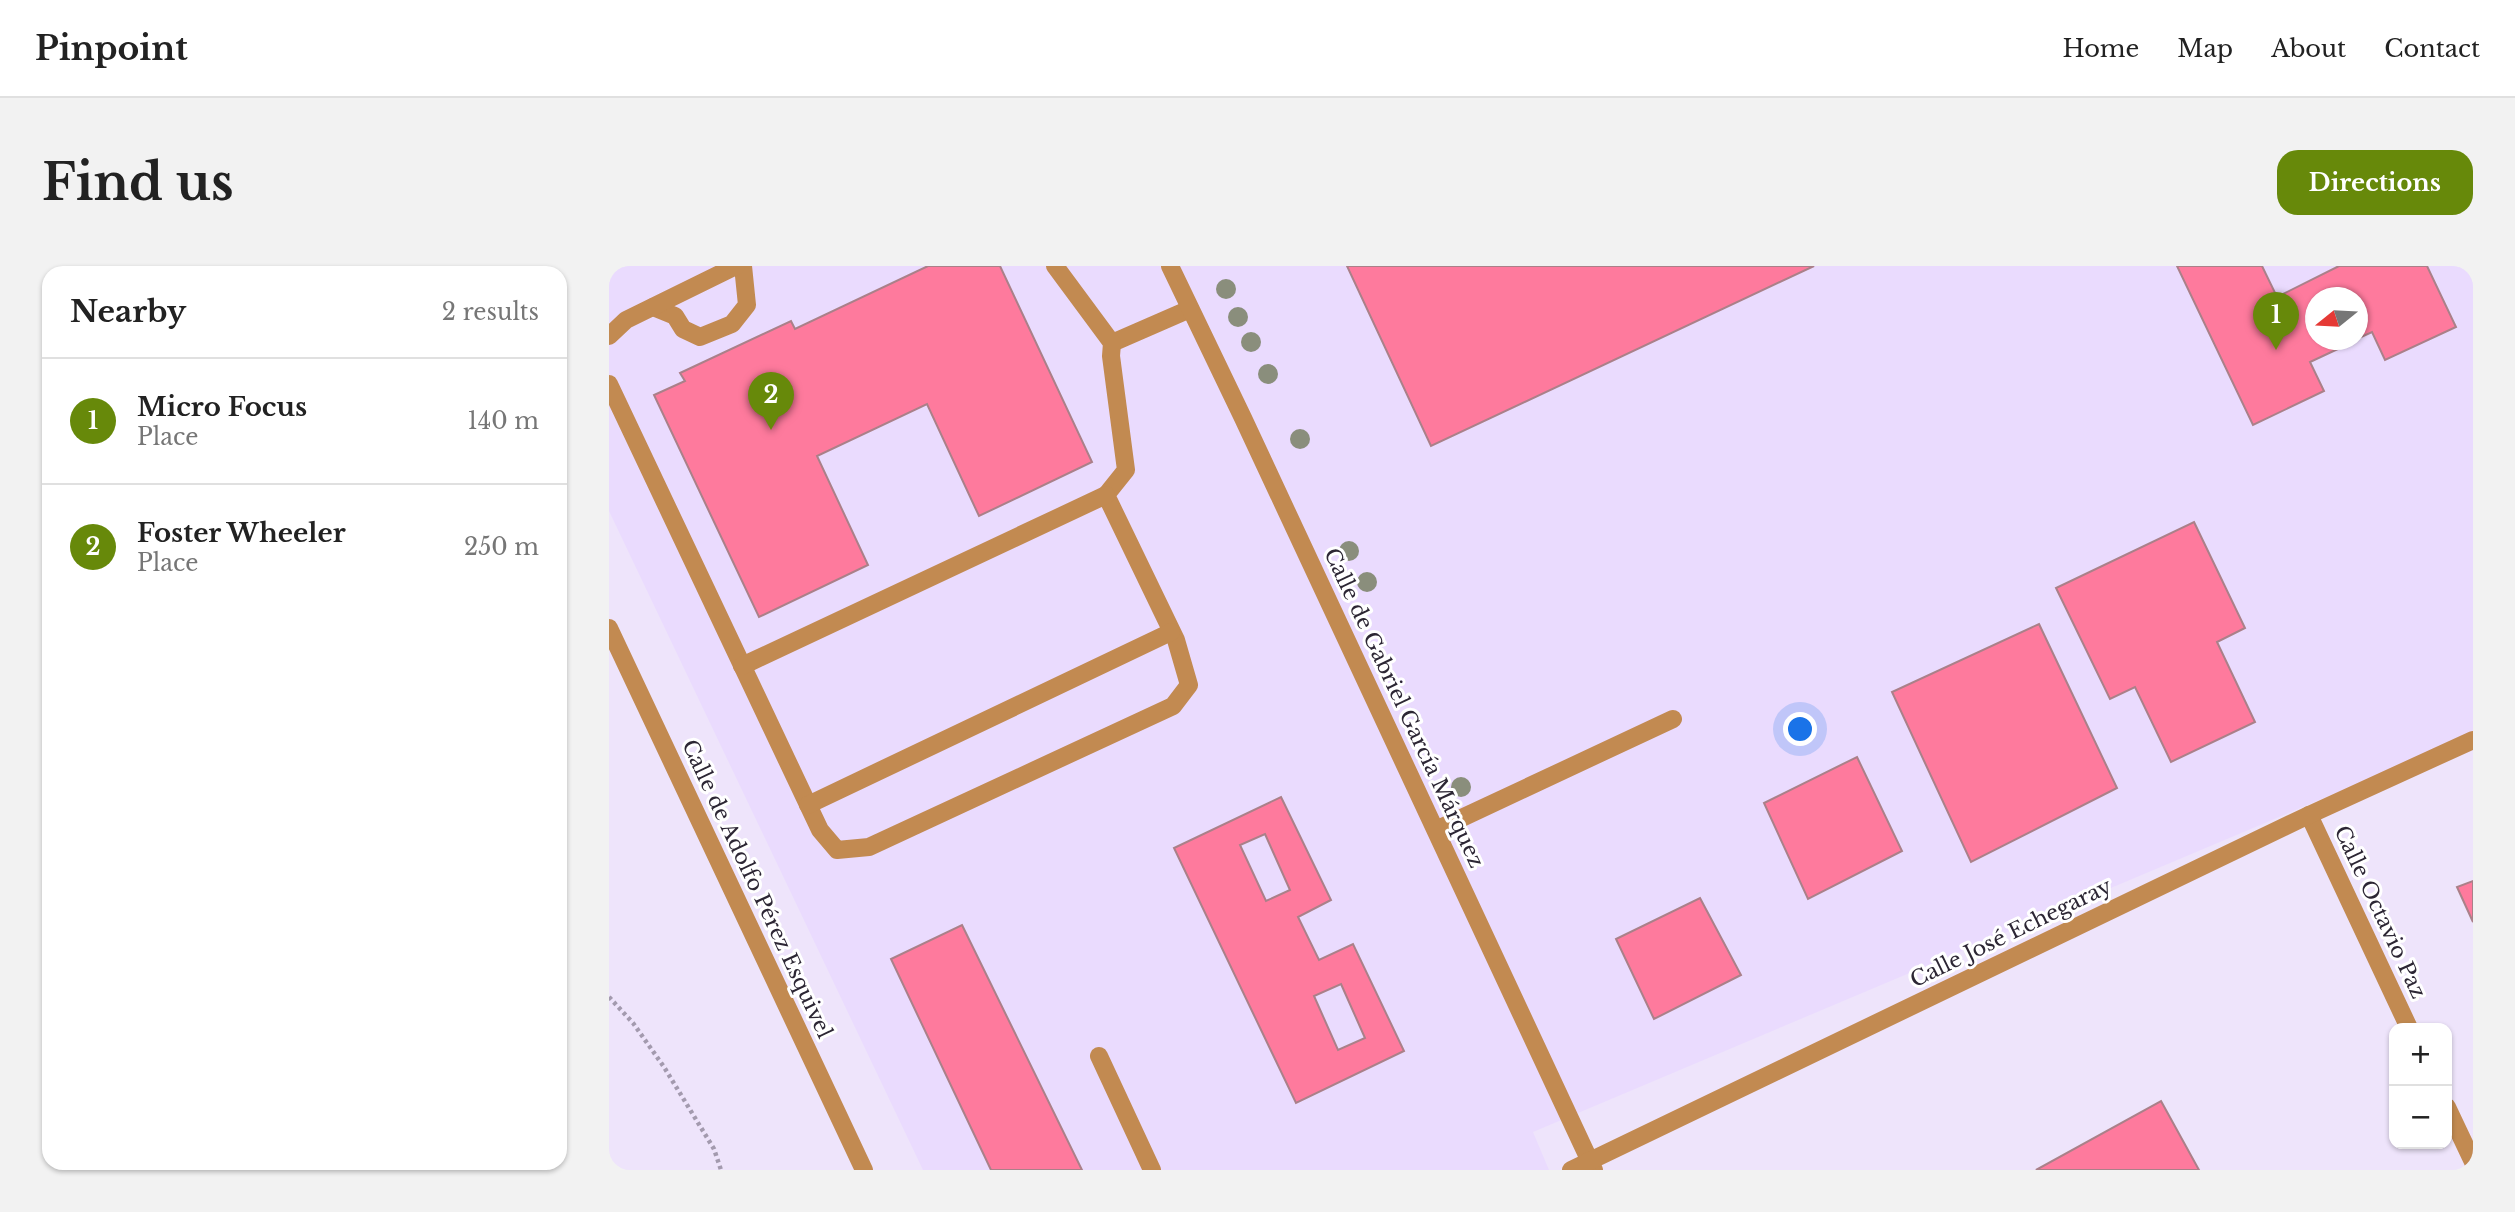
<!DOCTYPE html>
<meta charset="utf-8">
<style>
:root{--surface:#fff;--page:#f2f2f2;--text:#222;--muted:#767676;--line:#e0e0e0;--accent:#67890a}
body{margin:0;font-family:"Libre Baskerville",serif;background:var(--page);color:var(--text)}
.controls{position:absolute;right:21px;bottom:21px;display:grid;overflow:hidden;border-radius:14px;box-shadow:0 2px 5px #0004}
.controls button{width:63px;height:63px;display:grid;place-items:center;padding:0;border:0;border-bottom:2px solid var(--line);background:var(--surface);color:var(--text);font:35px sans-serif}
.compass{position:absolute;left:1696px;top:21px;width:63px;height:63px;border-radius:50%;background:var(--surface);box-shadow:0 2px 5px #0004;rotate:252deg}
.you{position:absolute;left:1192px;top:464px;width:24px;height:24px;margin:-18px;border:5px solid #fff;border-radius:50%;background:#1a73e8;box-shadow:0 0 0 10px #1a73e833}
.badge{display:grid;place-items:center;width:46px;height:46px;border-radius:50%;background:var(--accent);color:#fff;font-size:23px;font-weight:700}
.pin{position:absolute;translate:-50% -58px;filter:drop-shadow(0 2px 4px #0008)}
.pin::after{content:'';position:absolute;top:37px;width:24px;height:21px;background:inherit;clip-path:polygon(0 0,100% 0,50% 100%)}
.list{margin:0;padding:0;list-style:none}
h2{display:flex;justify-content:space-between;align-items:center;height:91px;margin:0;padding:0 28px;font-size:30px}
h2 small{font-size:23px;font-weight:400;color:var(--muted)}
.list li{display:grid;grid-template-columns:46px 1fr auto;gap:21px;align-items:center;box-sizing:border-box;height:126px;padding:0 28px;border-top:2px solid var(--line)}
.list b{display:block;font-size:26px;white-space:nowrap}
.list p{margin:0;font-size:23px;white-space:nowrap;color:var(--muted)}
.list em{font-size:23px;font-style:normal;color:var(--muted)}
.map{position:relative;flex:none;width:1864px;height:904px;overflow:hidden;border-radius:21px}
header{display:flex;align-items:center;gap:42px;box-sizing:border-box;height:98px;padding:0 35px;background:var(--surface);border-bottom:2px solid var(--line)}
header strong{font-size:33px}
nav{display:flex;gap:38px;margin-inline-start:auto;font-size:24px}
.intro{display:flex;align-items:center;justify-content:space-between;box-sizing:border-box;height:168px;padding:0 42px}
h1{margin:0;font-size:49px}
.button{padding:18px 32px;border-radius:21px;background:var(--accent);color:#fff;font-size:24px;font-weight:700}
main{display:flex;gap:42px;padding:0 42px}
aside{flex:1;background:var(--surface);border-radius:21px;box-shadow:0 2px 5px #0004}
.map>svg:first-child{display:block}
</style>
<header>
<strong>Pinpoint</strong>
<nav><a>Home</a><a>Map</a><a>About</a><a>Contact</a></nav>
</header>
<div class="intro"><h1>Find us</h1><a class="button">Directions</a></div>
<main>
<aside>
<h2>Nearby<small>2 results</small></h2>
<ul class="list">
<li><span class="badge">1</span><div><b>Micro Focus</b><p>Place</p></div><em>140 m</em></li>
<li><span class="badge">2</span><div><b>Foster Wheeler</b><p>Place</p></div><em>250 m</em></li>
</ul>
</aside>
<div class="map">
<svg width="1864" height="904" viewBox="0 0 1864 904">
<rect width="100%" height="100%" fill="#eee4fb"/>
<path fill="#eadbfe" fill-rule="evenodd" d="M0,0H1864V469L924,866L940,904H314L0,245ZM1706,32H1748V74H1706Z"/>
<g fill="#fe7a9d" stroke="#aa8089" stroke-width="2" fill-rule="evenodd">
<path d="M319,0H391L483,196L370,250L318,138L208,190L259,299L150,351L45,129L76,115L71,107L182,55L186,63Z"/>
<path d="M738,0H1205L822,180Z"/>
<path d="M1568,0H1653L1668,31L1730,0H1818L1847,61L1776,94L1763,66L1748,73V32H1706V74H1748L1701,96L1715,125L1644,159Z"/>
<path d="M1585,256L1636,362L1608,376L1646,456L1562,496L1526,421L1501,433L1447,322Z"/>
<path d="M1430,358L1508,522L1362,596L1283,426Z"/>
<path d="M1248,491L1293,585L1199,633L1155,537Z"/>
<path d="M672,531L722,634L689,651L710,694L744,678L795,785L687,837L565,582ZM656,568L681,624L657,635L631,579ZM732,718L756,772L729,784L705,730Z"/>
<path d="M1864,615V656L1848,621Z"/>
<path d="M1091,632L1132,709L1045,753L1007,673Z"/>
<path d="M353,659L473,904H382L282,693Z"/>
<path d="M1552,835L1590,904H1427Z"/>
</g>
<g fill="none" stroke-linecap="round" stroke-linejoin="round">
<path stroke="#a39aae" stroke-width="4.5" stroke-dasharray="3.5 3.5" stroke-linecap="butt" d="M0,731L24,757L55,801L105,883L112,904"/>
<g stroke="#c28a51" stroke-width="18">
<path d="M44,41L66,50L74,63L91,71L123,58L138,39L134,0"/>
<path d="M0,70L17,54L127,0"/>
<path d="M503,77L581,43"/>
<path d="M0,118L211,564L228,584L260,581L564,440L580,419L567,374L497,229L517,204L502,90L503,77L446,0"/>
<path d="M133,400L497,229"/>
<path d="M199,539L562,366"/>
<path d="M827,564L1064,453"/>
<path d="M490,790L543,904"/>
</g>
<g stroke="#c28a51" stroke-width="18">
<path d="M561,0L634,152L985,904"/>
<path d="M0,362L255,904"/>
<path d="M1700,549L1800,762"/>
<path d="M1838,841L1864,896"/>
<path d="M962,904L1700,549L1864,474"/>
</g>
</g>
<g fill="#8a8e7c">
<circle cx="617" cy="23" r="10"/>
<circle cx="629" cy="51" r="10"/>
<circle cx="642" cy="76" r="10"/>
<circle cx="659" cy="108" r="10"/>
<circle cx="691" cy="173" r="10"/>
<circle cx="740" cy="285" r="10"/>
<circle cx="758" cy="316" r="10"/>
<circle cx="852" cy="521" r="10"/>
</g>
<g text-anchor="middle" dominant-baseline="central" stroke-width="6" stroke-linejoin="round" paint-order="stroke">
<g font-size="21" fill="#2c2634" stroke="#fff">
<text transform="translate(795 442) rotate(65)">Calle de Gabriel García Márquez</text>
<text transform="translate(148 623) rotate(65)">Calle de Adolfo Pérez Esquivel</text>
<text transform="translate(1771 646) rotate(65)">Calle Octavio Paz</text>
<text transform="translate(1402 667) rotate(-26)">Calle José Echegaray</text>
</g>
</g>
</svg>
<div class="controls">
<button>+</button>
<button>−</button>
</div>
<svg class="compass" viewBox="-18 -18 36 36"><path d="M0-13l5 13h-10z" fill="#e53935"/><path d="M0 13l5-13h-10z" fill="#767676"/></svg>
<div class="you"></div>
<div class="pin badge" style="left:1667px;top:84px">1</div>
<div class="pin badge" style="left:162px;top:164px">2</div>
</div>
</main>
